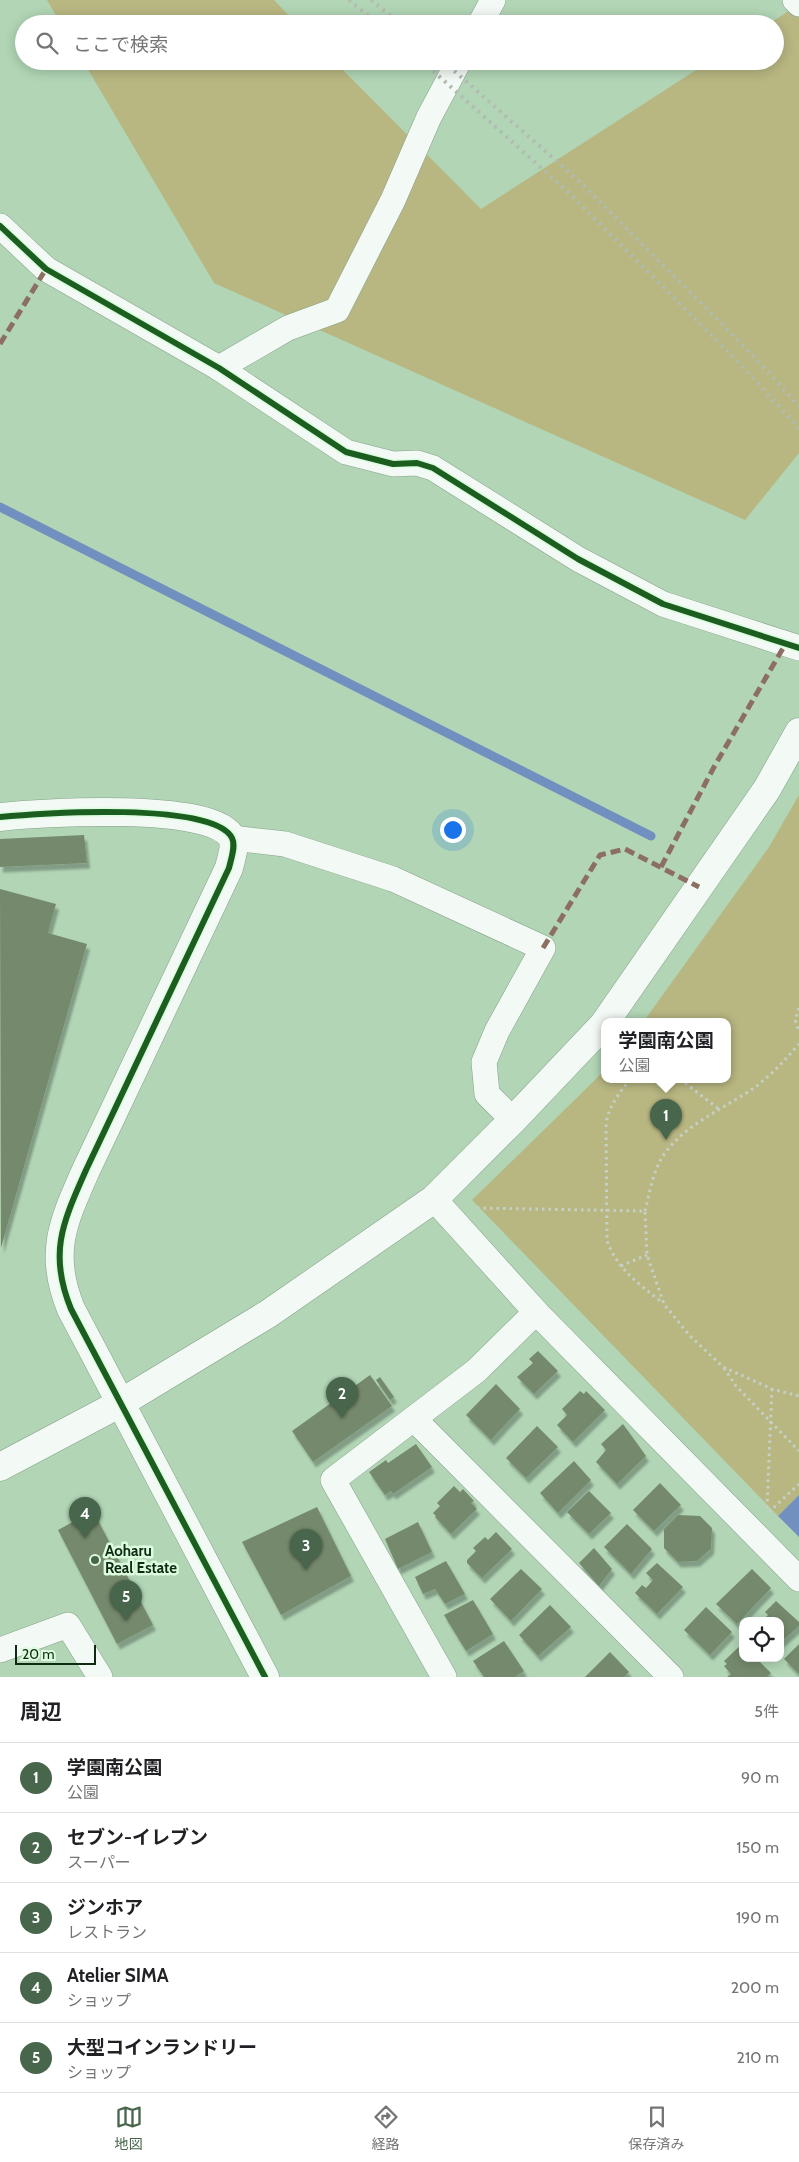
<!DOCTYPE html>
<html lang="ja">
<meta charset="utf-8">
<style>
:root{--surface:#fff;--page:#f2f2f2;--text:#202124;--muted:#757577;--line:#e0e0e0;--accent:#48664c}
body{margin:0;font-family:Cabin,"Noto Sans JP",sans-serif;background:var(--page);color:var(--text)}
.controls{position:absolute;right:15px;bottom:15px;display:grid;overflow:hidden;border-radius:10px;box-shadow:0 2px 12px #0003}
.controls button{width:45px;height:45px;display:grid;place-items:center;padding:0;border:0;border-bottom:1px solid var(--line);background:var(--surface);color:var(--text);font:25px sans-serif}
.scale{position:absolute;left:15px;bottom:12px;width:81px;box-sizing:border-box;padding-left:5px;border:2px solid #0f2a13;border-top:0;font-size:14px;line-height:18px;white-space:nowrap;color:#0f2a13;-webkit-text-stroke:4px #dbfcde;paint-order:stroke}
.you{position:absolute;left:452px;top:829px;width:18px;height:18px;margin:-12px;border:4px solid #fff;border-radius:50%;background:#1a73e8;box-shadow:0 0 0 8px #1a73e833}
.badge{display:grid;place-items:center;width:32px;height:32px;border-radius:50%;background:var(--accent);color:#fff;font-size:16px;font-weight:700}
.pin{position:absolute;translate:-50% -41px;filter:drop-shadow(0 1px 2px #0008)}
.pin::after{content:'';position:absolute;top:26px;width:18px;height:15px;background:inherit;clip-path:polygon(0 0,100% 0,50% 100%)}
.popup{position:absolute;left:601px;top:1018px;width:130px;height:65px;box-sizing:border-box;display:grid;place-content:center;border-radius:10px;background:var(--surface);filter:drop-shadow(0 1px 4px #0005);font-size:16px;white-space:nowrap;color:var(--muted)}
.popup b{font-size:19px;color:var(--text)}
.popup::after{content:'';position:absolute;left:50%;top:100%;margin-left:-10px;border:10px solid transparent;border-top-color:var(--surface)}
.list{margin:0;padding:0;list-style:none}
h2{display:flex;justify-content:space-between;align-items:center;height:65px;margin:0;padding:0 20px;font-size:21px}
h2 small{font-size:16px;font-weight:400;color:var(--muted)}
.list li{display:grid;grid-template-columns:32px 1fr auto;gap:15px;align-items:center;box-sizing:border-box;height:70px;padding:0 20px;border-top:1px solid var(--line)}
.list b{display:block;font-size:19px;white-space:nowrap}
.list p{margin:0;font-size:16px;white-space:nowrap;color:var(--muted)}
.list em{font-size:16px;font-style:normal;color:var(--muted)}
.icon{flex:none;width:28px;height:28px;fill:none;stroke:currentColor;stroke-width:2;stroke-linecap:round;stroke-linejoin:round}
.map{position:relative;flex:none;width:799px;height:1677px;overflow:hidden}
.search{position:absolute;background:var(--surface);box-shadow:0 2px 12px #0003;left:15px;right:15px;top:15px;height:55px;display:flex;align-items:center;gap:12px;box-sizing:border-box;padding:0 18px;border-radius:28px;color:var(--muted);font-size:19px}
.sheet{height:415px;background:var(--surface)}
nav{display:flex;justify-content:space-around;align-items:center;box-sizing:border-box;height:70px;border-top:1px solid var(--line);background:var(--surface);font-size:14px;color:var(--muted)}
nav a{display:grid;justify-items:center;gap:2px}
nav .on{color:var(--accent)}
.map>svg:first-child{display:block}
</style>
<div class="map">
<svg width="799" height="1677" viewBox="0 0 799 1677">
<defs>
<filter id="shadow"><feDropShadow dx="3" dy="5.5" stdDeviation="1" flood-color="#0004"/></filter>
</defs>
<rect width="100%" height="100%" fill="#b1d5b5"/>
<g fill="#b8b782">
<path d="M47,0H274L297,24H61Z"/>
<path d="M799,4V453L745,520L214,283L83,61H334L481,209L710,61H775V24H769Z"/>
<path d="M799,795V1495L778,1516L472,1200L595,1080L605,1069V1079H727V1021H644L769,847Z"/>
</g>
<path fill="#7190bf" d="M799,1495V1537L778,1516Z"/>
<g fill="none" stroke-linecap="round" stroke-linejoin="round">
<path stroke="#7190bf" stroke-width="9" d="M0,507L651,836"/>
</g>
<g fill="#748a6c" filter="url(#shadow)">
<path d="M84,835L87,863L0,867V839Z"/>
<path d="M0,889L56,904L48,933L87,944L1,1248Z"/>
<path d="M538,1351L558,1371L534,1394L517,1377L533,1363L529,1359Z"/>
<path d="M370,1375L392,1406L313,1462L292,1431Z"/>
<path d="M380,1377L394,1397L390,1400L376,1380Z"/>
<path d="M496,1384L520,1409L491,1440L466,1415Z"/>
<path d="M580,1391L584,1394L586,1391L605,1410L573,1442L557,1425L567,1415L562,1409Z"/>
<path d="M623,1424L646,1456L617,1484L596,1462L606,1450L601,1444Z"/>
<path d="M537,1426L558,1447L526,1478L506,1458Z"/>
<path d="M416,1444L432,1467L393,1494L391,1491L385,1495L369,1472L386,1460L388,1463Z"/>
<path d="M574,1461L591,1480L558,1513L540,1493Z"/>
<path d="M660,1483L681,1505L654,1531L633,1510Z"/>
<path d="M454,1486L460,1492L463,1489L474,1501L471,1503L477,1509L451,1534L435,1517L436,1516L433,1513L440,1506L437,1503Z"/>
<path d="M589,1491L611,1513L589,1534L567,1512Z"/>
<path d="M317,1507L351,1576L281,1615L242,1542Z"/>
<path d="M93,1511L153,1625L117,1644L58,1530Z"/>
<path d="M678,1515L700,1516L712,1528L711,1549L697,1561L678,1562L664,1548V1529Z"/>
<path d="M418,1522L432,1552L398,1569L385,1539Z"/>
<path d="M627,1524L652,1549L631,1574L604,1547Z"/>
<path d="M496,1532L512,1549L482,1578L467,1563V1560L476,1551L473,1548L485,1537L488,1540Z"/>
<path d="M594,1548L612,1569L599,1586L579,1563Z"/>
<path d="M446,1561L465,1594L445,1604L435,1589L423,1594L415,1577Z"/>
<path d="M657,1563L683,1587L657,1614L635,1593L642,1585L646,1588L653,1580L646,1573Z"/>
<path d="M521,1569L542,1589L511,1621L490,1599Z"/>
<path d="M752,1569L771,1588L737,1624L716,1604Z"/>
<path d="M473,1600L493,1634L466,1651L444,1615Z"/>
<path d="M776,1601L799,1622V1626L780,1643V1621H762L768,1615L765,1612Z"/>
<path d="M550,1605L571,1627L538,1656L519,1635Z"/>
<path d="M706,1607L732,1632L710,1655L684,1630Z"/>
<path d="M504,1641L524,1671L515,1677H484L473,1661Z"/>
<path d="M743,1643V1658H756L771,1673L767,1677H727L731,1674L724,1666L727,1664L724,1661Z"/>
<path d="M799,1644V1674L784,1659Z"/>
<path d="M610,1652L629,1672L624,1677H585Z"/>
</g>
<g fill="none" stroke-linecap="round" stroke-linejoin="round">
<g stroke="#86a28a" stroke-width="26">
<g id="minor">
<path d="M795,0L799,4"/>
<path d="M480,24L493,0"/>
<path d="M0,226L46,269L219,368L346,452L393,464L417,463L433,468L578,559L663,604L799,648"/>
<path d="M219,368L288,328L337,310L393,200L429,117L459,61"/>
<path d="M232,838L285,844L393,879L543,948L497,1031L484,1062L487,1094L513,1120"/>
<path d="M434,1199L536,1312L799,1579"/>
<path d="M414,1419L671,1677"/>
<path d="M0,1650L68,1625L100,1677"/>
<path d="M444,1677L333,1480L476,1371L536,1312"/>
</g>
</g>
<g stroke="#86a28a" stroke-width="29">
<g id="tertiary">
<path d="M0,817C38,813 214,801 232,838C236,846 231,859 229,868L86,1170C63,1222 48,1253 71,1309L265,1677"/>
<path d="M606,1021L767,789L799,732"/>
<path d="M0,1467L119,1404L268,1314L434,1199L513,1120L605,1023"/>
</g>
</g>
<g stroke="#c5d1c6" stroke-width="3" stroke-dasharray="2.5 4" stroke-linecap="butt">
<path d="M799,1008L795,1020L799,1031"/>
<path d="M630,1079C619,1094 609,1105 606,1124L607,1241C618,1270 639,1284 663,1303"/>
<path d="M680,1079L720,1110"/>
<path d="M477,1208L645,1211L647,1255L664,1304L689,1335L723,1367L772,1389L799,1396"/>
<path d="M645,1211C650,1191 653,1170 665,1153C688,1122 728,1107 758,1085C773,1073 786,1059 799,1044"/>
<path d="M621,1266L647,1255"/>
<path d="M724,1368L736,1386L799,1451"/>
<path d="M767,1508L772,1389"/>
<path d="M769,1512L799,1484"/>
</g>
<use href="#minor" stroke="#f3f9f4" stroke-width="25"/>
<use href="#tertiary" stroke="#f3f9f4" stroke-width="28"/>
<g stroke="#b1bbb2" stroke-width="4" stroke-dasharray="2.5 5" stroke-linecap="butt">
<path d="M349,0L378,24"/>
<path d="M371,0L401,24"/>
<path d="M422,61L568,192L739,363L799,428"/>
<path d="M443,61L578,180L751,354L799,406"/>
</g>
<g stroke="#8d6e63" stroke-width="5" stroke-dasharray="10 5" stroke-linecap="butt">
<path d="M0,344L46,269"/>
<path d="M661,867L714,767L786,643"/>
<path d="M543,948L600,855L625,849L699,887"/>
</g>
<g stroke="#dbfcde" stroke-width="9">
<g id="cycleway">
<path d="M0,226L46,269L219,368L346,452L393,464L417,463L433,468L578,559L663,604L799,648"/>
<path d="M0,817C38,813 214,801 232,838C236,846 231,859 229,868L86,1170C63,1222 48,1253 71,1309L265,1677"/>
</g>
</g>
<use href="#cycleway" stroke="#1b5e20" stroke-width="6"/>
</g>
<circle fill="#48664c" stroke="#dbfcde" stroke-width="2" cx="95" cy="1560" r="5"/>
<g text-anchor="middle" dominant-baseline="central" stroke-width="5" stroke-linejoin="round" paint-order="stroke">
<g font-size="15" font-weight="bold" fill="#0f2a13" stroke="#dbfcde" text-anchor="start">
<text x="105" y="1551">Aoharu<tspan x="105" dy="17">Real Estate</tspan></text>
</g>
</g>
</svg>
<div class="controls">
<button><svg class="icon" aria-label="locate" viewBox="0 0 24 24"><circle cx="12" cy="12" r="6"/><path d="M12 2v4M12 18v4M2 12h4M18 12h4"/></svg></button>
</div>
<div class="scale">20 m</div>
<div class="you"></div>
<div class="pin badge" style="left:666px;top:1140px">1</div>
<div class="popup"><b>学園南公園</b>公園</div>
<div class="pin badge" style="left:342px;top:1418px">2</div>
<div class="pin badge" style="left:306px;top:1570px">3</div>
<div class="pin badge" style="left:85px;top:1538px">4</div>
<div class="pin badge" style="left:126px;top:1621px">5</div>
<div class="search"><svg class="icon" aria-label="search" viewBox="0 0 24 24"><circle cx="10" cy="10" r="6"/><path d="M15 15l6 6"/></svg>ここで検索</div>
</div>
<section class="sheet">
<h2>周辺<small>5件</small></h2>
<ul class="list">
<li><span class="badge">1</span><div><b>学園南公園</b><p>公園</p></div><em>90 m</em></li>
<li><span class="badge">2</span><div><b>セブン-イレブン</b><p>スーパー</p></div><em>150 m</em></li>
<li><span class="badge">3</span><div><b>ジンホア</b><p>レストラン</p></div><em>190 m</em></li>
<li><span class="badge">4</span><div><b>Atelier SIMA</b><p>ショップ</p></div><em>200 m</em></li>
<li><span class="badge">5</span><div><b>大型コインランドリー</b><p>ショップ</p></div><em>210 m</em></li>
</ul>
</section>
<nav>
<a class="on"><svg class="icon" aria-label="map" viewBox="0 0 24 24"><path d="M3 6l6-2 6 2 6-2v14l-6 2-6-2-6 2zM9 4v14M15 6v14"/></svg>地図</a>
<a><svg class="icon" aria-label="directions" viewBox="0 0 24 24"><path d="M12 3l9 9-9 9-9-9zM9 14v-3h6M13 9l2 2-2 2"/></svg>経路</a>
<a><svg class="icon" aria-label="saved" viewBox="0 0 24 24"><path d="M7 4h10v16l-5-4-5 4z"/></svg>保存済み</a>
</nav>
